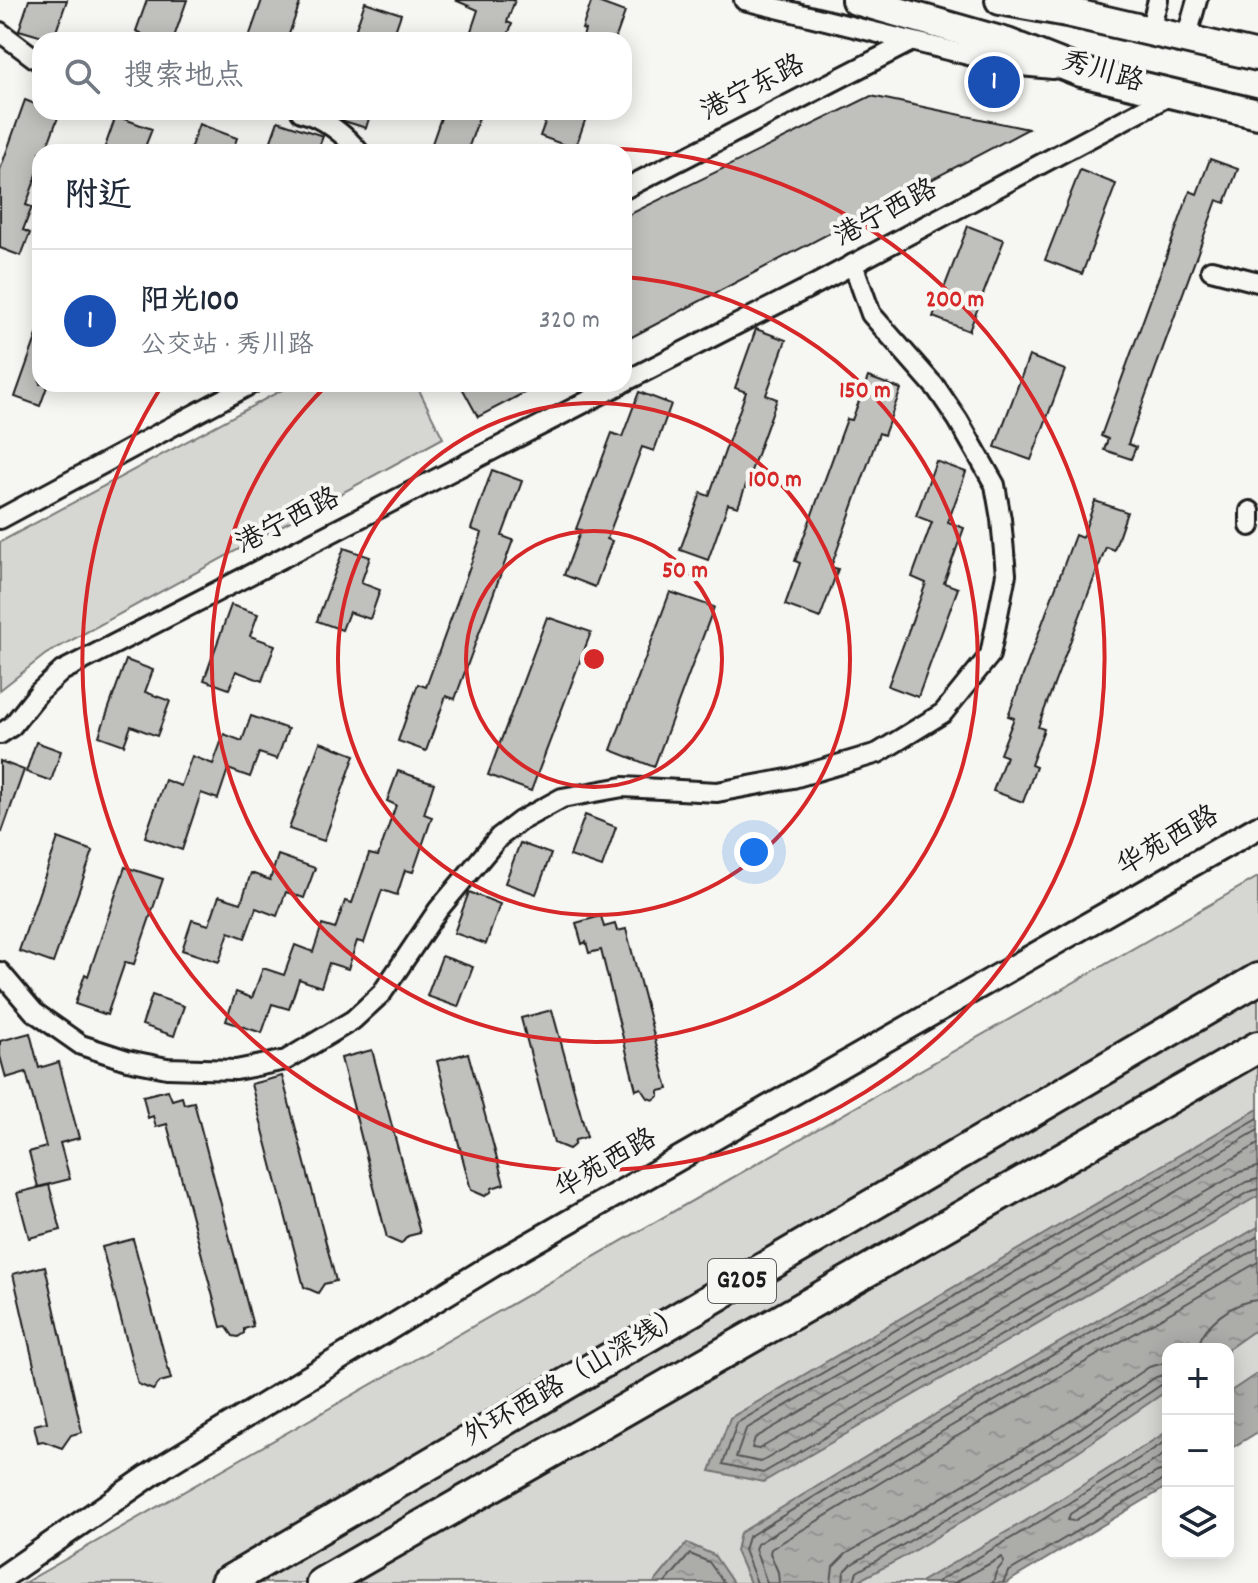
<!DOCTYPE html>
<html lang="zh">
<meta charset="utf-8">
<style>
:root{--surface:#fff;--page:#f2f2f3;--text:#1f2937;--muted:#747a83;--line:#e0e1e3;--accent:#ea580c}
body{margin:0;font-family:Dekko,"LXGW WenKai TC",sans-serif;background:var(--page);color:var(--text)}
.controls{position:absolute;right:24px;bottom:24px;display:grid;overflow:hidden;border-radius:16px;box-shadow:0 4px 20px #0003}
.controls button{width:72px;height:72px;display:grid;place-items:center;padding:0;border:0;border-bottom:2px solid var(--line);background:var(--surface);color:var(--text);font:40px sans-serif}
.you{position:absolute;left:754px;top:852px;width:28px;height:28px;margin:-20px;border:6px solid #fff;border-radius:50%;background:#1a73e8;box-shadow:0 0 0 12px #1a73e833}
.badge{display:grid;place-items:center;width:52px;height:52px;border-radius:50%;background:var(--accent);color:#fff;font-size:26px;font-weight:700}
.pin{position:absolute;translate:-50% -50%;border:4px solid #fff;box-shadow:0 2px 8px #0006}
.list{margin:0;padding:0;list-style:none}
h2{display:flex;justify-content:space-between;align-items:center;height:104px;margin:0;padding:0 32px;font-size:34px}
h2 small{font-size:26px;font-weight:400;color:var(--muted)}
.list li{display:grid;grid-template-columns:52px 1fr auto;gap:24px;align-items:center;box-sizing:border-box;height:144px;padding:0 32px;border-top:2px solid var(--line)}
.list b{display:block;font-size:30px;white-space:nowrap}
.list p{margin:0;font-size:26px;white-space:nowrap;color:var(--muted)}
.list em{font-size:26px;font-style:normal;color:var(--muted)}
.icon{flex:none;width:44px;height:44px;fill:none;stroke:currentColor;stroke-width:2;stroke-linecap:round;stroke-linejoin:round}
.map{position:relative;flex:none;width:1258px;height:1583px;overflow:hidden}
.search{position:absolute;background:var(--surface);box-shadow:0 4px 20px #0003;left:32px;top:32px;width:600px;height:88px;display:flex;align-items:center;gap:20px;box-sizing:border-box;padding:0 28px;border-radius:24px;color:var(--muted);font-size:30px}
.panel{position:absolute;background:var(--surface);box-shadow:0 4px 20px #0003;left:32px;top:144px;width:600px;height:248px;border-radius:24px}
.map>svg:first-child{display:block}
</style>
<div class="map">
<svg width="1258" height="1583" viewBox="0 0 1258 1583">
<defs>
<pattern id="water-ripples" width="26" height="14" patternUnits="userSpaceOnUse" patternTransform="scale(2)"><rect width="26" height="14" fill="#acaca9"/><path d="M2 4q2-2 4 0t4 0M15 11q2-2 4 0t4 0" fill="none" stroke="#939391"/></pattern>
</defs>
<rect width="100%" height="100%" fill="#f6f6f2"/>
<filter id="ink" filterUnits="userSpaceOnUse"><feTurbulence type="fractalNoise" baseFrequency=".0125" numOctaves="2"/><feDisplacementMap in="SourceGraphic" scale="16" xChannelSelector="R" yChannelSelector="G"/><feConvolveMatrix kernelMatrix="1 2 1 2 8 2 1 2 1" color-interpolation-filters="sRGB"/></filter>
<g filter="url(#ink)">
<g fill="#d6d6d2" stroke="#797977" stroke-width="2">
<path d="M293,384H416L443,438L46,654L0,690V542Z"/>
<path d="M1258,877V1413L1228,1431V1349H1168V1468L981,1583H24Z"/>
</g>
<g fill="url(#water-ripples)" stroke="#727271" stroke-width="2">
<path d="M1258,1109V1196L763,1482L710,1471L730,1418Z"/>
<path d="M1258,1227V1328L1228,1349H1168V1390L1077,1452L900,1559L854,1583H750L736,1551L740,1533L938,1413Z"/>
<path d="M1258,1373V1432L1228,1450V1393Z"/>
<path d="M1168,1431V1486L1006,1583H919L1037,1514Z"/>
<path d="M687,1543L714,1555L733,1583H654Z"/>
</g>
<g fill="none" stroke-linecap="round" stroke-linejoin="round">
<g stroke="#565654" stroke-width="2">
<path d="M1258,1118L737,1423L723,1464L763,1473L1251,1191L1258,1189"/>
<path d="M1258,1130L746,1429L736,1457L761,1462L1246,1182L1258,1179"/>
<path d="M1258,1144L755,1438L752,1448L759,1449L1240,1172L1258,1167"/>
<path d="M1198,1349C1201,1325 1234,1301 1258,1300"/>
<path d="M1168,1452L1070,1514L1068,1520L1074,1521L1157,1472L1168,1469"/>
<path d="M665,1583L690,1554L709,1562L724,1583"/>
<path d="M757,1583L744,1550L748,1537L942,1419L1258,1236"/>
<path d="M767,1583L755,1549L757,1544L948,1428L1258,1248"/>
<path d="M779,1583L778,1572L770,1553L771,1549L954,1438L1258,1262"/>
<path d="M831,1583L833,1567L846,1554L1061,1427L1149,1367L1168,1362"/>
<path d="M843,1583L844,1572L852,1564L1067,1437L1156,1377L1168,1374"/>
<path d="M853,1583L857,1572L1072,1445L1161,1385L1168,1384"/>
<path d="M935,1583L1042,1520L1168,1440"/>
<path d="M954,1583L1002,1557L1004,1562L996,1572L993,1583"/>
<path d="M1003,1583L1008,1572L1161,1481L1168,1480"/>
</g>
</g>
<g fill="#c0c0bd" stroke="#1c1c1c" stroke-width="2">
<path d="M29,0H67L53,40L19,30Z"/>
<path d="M147,0H187L173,40H138L141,33L136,31Z"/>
<path d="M262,0H301L287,40H248Z"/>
<path d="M455,0H515L507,22L512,24L506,40H468L478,10Z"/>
<path d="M592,0L625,12L615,40H582L585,30L582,29Z"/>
<path d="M365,2L401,14L392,40H352Z"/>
<path d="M871,96L1028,129L624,341V217Z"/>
<path d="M25,100L40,106V112H60L45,152H40V166L26,205L32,207L23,230L30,233L21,256L0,248V170Z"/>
<path d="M331,112H371L366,128L344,121Z"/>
<path d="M443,112H481L467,152H429Z"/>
<path d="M549,112H588L575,149L540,136Z"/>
<path d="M116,116L152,129L143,152H103Z"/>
<path d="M278,121L323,136L317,152H267Z"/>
<path d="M199,124L237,138L232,152H189Z"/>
<path d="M1210,159L1238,169L1225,203L1217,200L1128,444L1136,447L1131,459L1104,450L1108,439L1101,436L1190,191L1197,194Z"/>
<path d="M1080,170L1116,184L1082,274L1045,260Z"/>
<path d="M968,226L1004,240L969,331L933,317Z"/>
<path d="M756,329L786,340L766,395L777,399L738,507L728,504L708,560L680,550L701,493L709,496L746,392L735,388Z"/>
<path d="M38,332L40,384H48L40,406L15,397Z"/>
<path d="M1029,356L1065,370L1031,460L995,447Z"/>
<path d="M868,377L901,389L884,435L879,433L831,567L838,569L820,618L785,605L800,563L795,561L847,419L852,420Z"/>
<path d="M460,384H541L478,417Z"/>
<path d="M639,392L671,404L654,451L642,447L607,539L612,541L595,587L564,575L581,530L576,529L612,433L622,437Z"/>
<path d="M936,461L966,472L948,522L964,528L944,583L958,588L918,697L888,686L926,583L912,577L932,522L916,516Z"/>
<path d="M492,470L522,481L502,536L513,540L455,699L446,696L426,751L398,741L418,684L426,687L482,533L471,529Z"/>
<path d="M1095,501L1127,512L1114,550L1106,547L1038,727L1044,729L1031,765L1036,767L1023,802L993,791L1006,756L1000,754L1014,718L1008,716L1075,535L1082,538Z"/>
<path d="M344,548L370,557L361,583L380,590L370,619L349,612L342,630L317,621Z"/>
<path d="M670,592L714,607L654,767L611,750Z"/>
<path d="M231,605L258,614L250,636L275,645L262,681L236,671L229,689L204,680Z"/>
<path d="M547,617L591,632L531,791L488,775Z"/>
<path d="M126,660L153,670L145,692L170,701L157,736L131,726L124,745L99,736Z"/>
<path d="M251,716L288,729L277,759L259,753L250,777L228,769L218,799L201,793L182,850L145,837L165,780L181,786L192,756L213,764L224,734L242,741Z"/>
<path d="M36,742L61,751L51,781L26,772Z"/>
<path d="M320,742L355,755L324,841L289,829Z"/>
<path d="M0,761L24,770L2,832L0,831Z"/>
<path d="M398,771L434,783L424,814L432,817L413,872L405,870L397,895L382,890L364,943L357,941L348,969L329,963L321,987L299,979L289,1009L272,1004L262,1033L226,1021L236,992L252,998L263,968L284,975L295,945L313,952L322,925L335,929L345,901L352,903L369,854L378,856L396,805L387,801Z"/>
<path d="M585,815L616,827L602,867L570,856Z"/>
<path d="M58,838L93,851L53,963L19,951Z"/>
<path d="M520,843L551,854L536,894L505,883Z"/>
<path d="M278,855L315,868L304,898L286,892L277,916L256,908L245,938L229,932L219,962L182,950L192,920L209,925L219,896L241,903L251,873L270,880Z"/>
<path d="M125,867L163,879L134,964L125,962L107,1015L75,1004L85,974L88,976Z"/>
<path d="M469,892L500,904L486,944L454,933Z"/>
<path d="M601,916L604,927L615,924L617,931L626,929L668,1089L659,1091V1096L653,1100L648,1098L641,1088L636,1090L601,950L589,953L586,942L582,944L576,923Z"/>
<path d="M442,956L473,967L458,1007L427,996Z"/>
<path d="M152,995L184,1006L174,1036L142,1025Z"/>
<path d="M552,1010L587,1137L575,1140L574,1145L569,1149L554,1143L521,1018Z"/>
<path d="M30,1033L39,1068L59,1062L79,1138L60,1143L70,1179L38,1187L29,1152L46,1147L26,1072L6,1078L0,1056V1041Z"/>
<path d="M372,1050L420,1233L408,1236L401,1244L387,1238L341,1058Z"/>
<path d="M468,1053L504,1184L492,1188L491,1192L485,1196L471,1190L437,1061Z"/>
<path d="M282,1076L336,1281L324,1284L318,1293L304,1287L251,1084Z"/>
<path d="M168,1090L172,1100L182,1097L184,1104L194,1102L253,1326L244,1329V1333L238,1337L233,1336L226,1326L221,1327L167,1124L156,1127L153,1116L148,1118L143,1096Z"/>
<path d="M49,1185L61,1230L29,1238L17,1193Z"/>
<path d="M133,1239L171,1379L160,1382L153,1390L138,1384L102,1247Z"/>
<path d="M45,1266L82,1432L71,1435L62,1448L43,1441L38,1442L34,1425L47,1422L13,1274Z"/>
</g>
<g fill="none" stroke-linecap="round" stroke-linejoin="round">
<g stroke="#1c1c1c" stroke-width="24">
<g id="minor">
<path d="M744,0L1009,65L1053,69"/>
<path d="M1150,30L1158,0"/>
<path d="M0,32L40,62"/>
<path d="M1186,39L1197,0"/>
<path d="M301,112C322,117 346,135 359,152"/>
<path d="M624,189L910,42"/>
<path d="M1211,270L1258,282"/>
<path d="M624,382L818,283L1174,93"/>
<path d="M1250,511V526"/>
<path d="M0,519L251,384"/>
<path d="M0,734L12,726L39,692L62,671L621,384"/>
<path d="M0,972L34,1012L81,1045L127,1060L167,1068L236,1070L286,1060L353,1020L382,993L438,910L499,837L520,821L562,798L623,787L717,792L793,778L878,753L943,713L990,655L1006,574L1001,519L995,485L958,420L937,389L871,314L853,264"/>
</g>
</g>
<g stroke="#1c1c1c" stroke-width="28">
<path id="tertiary" d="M0,1579L165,1465L493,1265L1258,827"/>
</g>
<g stroke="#1c1c1c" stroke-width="34">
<g id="primary">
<path d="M856,0L1007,43L1081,72L1258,114"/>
<path d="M1000,0L1067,12L1258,56"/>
</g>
</g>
<g stroke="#1c1c1c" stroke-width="36">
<g id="trunk">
<path d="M226,1583L1258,979"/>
<path d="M322,1583L1258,1047"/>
</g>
</g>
<use href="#minor" stroke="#f6f6f2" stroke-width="18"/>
<use href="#tertiary" stroke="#f6f6f2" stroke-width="22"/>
<use href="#primary" stroke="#f6f6f2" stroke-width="28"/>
<use href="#trunk" stroke="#f6f6f2" stroke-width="30"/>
</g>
</g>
<g fill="none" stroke="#d62828" stroke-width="4">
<circle cx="594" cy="659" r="128"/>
<circle cx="594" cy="659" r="256"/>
<path d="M624 277A383 383 0 1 1 326 386"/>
<path d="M532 152A511 511 0 1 1 163 384"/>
</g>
<g text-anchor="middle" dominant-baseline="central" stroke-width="8" stroke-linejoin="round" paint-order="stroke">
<rect fill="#f6f6f2" stroke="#5d5d5c" stroke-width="2" x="708" y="1259" width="68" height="44" rx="6"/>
<g font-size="26" font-weight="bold" fill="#1c1c1c">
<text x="742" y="1281">G205</text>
</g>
<g font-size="28" fill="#1c1c1c" stroke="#f6f6f2">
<text transform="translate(1102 74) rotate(16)">秀川路</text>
<text transform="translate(754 90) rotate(-27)">港宁东路</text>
<text transform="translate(887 215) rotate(-28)">港宁西路</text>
<text transform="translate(289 523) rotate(-27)">港宁西路</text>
<text transform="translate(1169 843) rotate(-30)">华苑西路</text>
<text transform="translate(607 1166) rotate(-30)">华苑西路</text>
<text transform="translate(576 1378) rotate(-30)">外环西路（山深线）</text>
</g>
</g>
<circle cx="594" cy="659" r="12" fill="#d62828" stroke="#f6f6f2" stroke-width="4"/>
<g font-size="24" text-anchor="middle" font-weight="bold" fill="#d62828" stroke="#f6f6f2" stroke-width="8" stroke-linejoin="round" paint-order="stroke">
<text x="955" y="306">200 m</text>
<text x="865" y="397">150 m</text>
<text x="775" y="486">100 m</text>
<text x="685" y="577">50 m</text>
</g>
</svg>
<div class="controls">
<button>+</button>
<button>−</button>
<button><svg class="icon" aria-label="layers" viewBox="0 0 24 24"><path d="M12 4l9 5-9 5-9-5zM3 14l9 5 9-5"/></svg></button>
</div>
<div class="you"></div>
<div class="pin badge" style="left:994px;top:82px;background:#1a4fb4">1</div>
<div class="search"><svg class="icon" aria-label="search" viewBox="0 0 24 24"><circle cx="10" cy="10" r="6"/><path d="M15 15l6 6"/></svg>搜索地点</div>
<section class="panel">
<h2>附近<small></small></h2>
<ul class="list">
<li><span class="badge" style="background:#1a4fb4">1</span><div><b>阳光100</b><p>公交站 · 秀川路</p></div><em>320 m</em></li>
</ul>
</section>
</div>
